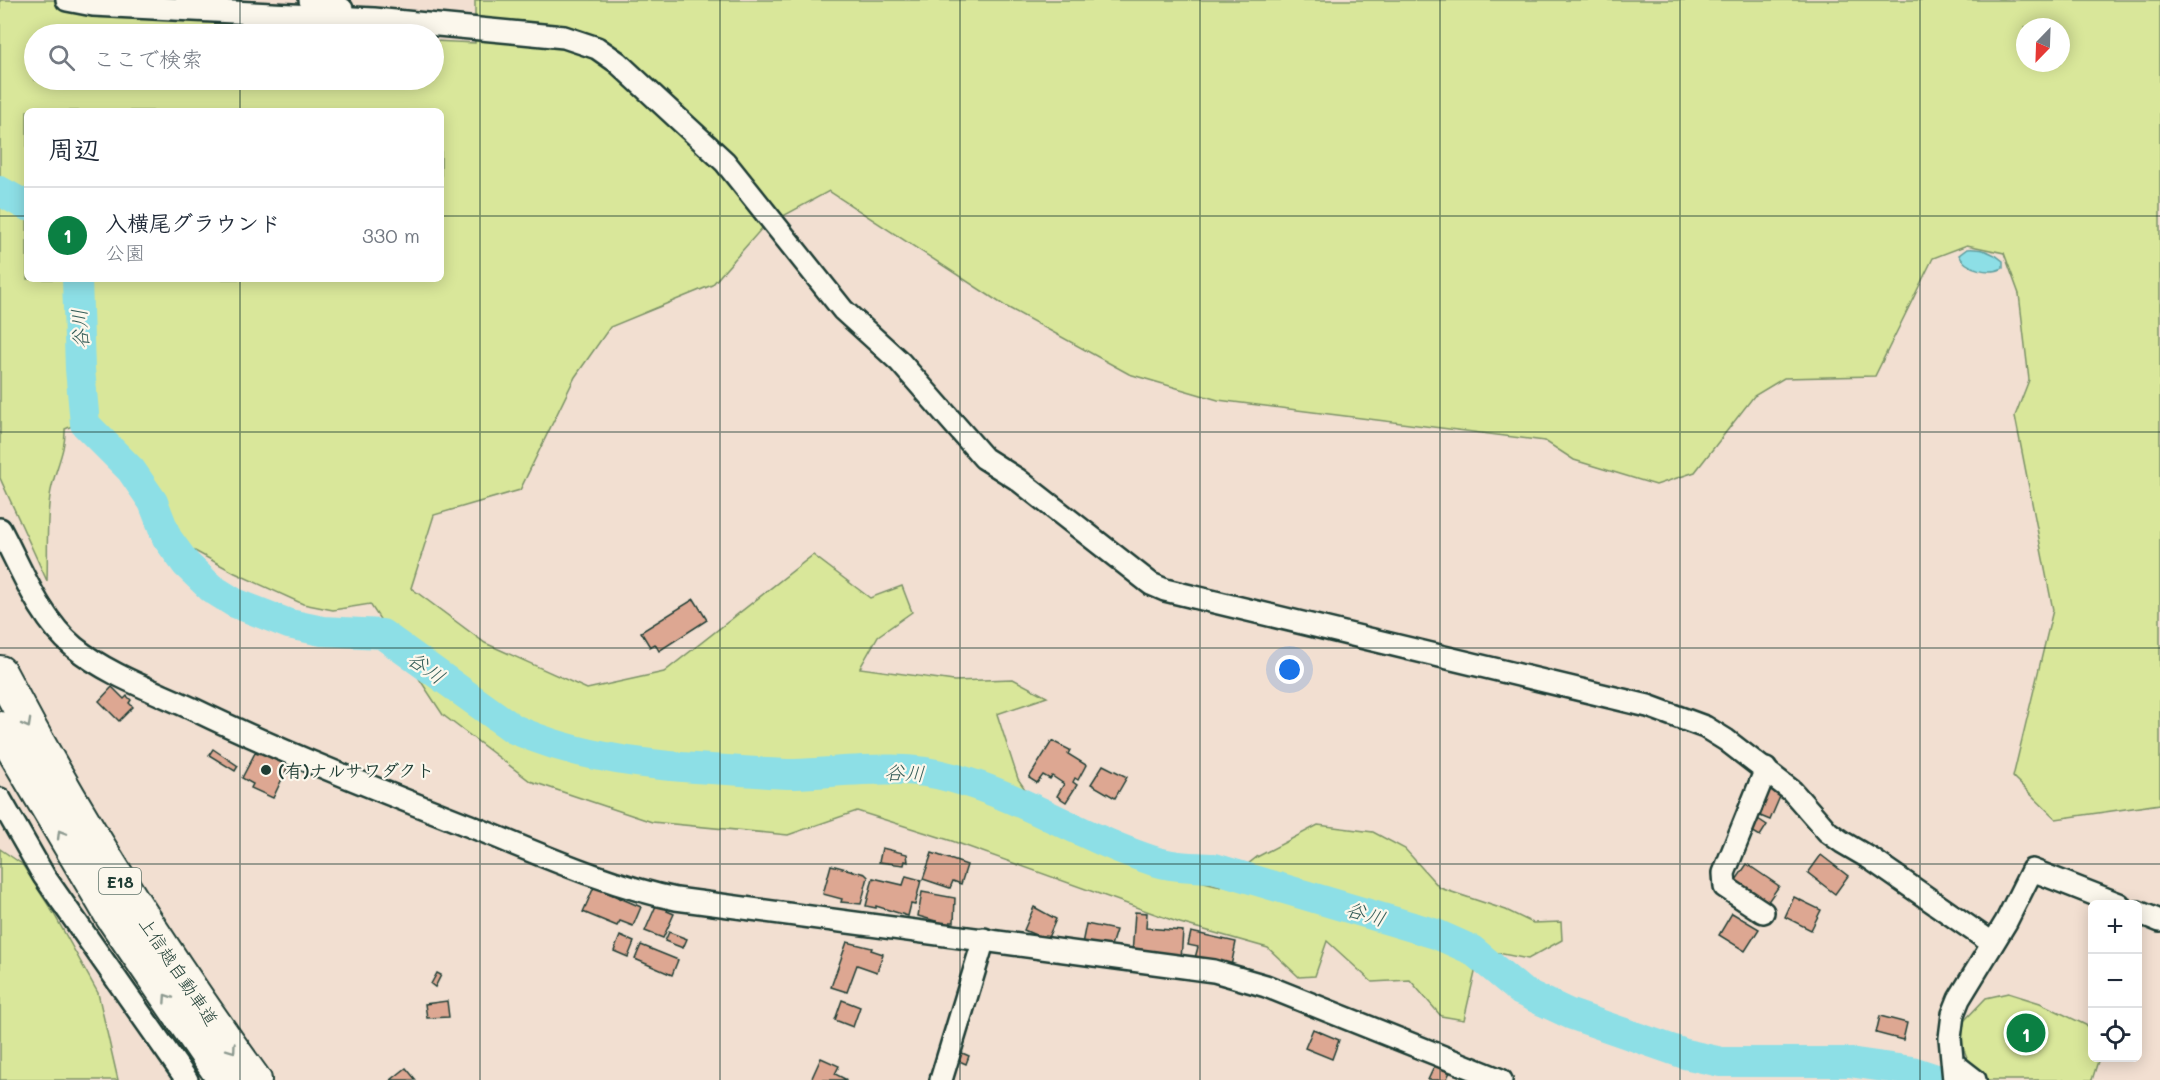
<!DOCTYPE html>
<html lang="ja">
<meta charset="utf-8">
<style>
:root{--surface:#fff;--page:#f2f2f3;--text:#1f2937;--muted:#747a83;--line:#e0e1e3;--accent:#0b8043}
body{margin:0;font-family:Mali,"Klee One",sans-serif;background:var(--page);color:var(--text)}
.controls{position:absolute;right:18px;bottom:18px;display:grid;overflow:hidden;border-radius:9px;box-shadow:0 3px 15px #0003}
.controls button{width:54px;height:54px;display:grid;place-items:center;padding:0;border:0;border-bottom:2px solid var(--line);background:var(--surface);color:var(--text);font:30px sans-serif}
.compass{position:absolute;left:2016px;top:18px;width:54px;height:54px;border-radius:50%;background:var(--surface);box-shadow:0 3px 15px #0003;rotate:203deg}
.you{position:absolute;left:1290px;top:670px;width:21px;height:21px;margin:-15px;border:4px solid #fff;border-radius:50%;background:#1a73e8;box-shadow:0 0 0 9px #1a73e833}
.badge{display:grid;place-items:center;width:39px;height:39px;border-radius:50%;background:var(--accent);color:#fff;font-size:20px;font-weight:700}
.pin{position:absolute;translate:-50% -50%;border:3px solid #fff;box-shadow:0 2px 6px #0006}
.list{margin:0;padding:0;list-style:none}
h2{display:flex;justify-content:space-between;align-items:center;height:78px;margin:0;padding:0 24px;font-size:26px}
h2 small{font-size:20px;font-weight:400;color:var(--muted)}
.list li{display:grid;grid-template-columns:39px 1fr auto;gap:18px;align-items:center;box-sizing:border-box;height:96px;padding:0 24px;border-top:2px solid var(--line)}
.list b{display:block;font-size:22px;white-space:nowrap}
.list p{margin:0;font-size:20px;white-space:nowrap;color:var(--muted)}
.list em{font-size:20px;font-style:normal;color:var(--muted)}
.icon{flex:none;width:33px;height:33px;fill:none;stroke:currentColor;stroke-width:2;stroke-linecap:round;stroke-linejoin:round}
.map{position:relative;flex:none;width:2160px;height:1080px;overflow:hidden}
.search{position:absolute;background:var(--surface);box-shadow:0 3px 15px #0003;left:24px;top:24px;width:420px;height:66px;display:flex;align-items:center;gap:15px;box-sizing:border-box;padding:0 21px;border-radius:33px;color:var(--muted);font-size:22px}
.panel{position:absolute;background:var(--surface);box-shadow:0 3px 15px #0003;left:24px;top:108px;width:420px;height:174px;border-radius:9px}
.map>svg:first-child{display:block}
</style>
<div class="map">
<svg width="2160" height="1080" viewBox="0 0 2160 1080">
<rect width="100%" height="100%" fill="#f2dfd1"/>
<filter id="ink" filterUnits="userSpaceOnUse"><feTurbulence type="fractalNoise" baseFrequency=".0167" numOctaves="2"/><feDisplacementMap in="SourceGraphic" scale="12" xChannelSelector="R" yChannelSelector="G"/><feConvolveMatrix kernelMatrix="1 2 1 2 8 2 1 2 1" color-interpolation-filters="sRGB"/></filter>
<g filter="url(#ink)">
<g fill="#d9e79a" stroke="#7c9267" stroke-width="1.5" fill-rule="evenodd">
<path d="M0,0H235L302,34H34V80H434V41L475,43V0H2160V804L2056,819L2013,777L2053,610L2015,416L2029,380L2019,294L2004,253L1967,245L1933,258L1875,376L1784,378L1754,396L1695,472L1656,485L1574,460L1545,441L1218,400L1129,374L1005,306L829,191L763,227L712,285L610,327L575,377L520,490L434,515L411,588L485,643L587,689L664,672L813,555L870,598L902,586L912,612L878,636L860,668L954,681L1013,679L1047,697L997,714L1018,779L1053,830L1122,862L1220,886L1257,857L1318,825L1373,832L1405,849L1440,888L1506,910L1533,923L1561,922L1562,940L1528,959L1493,952L1476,968L1464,1020L1441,1016L1410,980L1372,982L1327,941L1315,976L1299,977L1268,948L1180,923L952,841L857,811L788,835L652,822L530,781L443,715L370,604L333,610L303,604L235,573L182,544L157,487L141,466L93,417L65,429C66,452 53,473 50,496C46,524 48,553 47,581L0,478ZM2025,27H2061V63H2025ZM27,111H441V279H27Z"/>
<path d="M0,849L22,864L54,914L98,993L118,1080H0Z"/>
<path d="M2008,993L2040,1003L2092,1028V1058H2099L2092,1080H1971V1067L1959,1038L1963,1022L1986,998Z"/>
</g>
<path fill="#8ddfe6" stroke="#619e9f" stroke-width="1.5" d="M1967,249C1981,248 1992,251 2003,261V268C1990,275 1965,269 1959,255Z"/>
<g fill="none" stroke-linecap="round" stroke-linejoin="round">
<g stroke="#8ddfe6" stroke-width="30">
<path d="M0,191L27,206"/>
<path d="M77,279L80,369L85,424L131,470L153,502L167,538L186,564L211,588L235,603L289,624L322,631L382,634L514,729C581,759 653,766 727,770C749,771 772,774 795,774C848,772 901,763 953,778C1023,797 1083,838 1151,860C1171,867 1193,867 1214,868L1436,934L1472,950L1521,991L1570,1014L1685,1054L1721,1062H1849L1912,1071L1939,1080"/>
</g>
</g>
<g fill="#dda792" stroke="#1f3d34" stroke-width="1.5">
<path d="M694,599L707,620L659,651L655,644L650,647L641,632Z"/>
<path d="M112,687L124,699L127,696L131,700L129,703L133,707L119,721L99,701Z"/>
<path d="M1052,741L1070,750L1068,754L1086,765L1078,780L1075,778L1073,782L1077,785L1066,802L1057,796L1064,784L1052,776L1050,779L1043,775L1037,783L1029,778Z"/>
<path d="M261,748L290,762L273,798L251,788L253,784L242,778L255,753L258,754Z"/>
<path d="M213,749L238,766L235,771L209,755Z"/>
<path d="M1103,765L1127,777L1115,798L1091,784Z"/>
<path d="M1770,787L1782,792L1770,820L1758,815Z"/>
<path d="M1758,819L1767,825L1760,836L1750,830Z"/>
<path d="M882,848L907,854L908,862L905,861L904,865L879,862Z"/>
<path d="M932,853L967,865L961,884L953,881L950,888L923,879Z"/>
<path d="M1821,855L1848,876L1835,894L1808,873Z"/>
<path d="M1747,864L1779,886L1767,903L1736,880Z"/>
<path d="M831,865L865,874L868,877L861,904L841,902L842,899L823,894Z"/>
<path d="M906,876L921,880L915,905L911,904L908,916L876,906V908L866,906L873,878L903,885Z"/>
<path d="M594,887L641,907L633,926L620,921L617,926L583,912Z"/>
<path d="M922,892L955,898L954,922H950V925L918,916Z"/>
<path d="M1794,897L1821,910L1811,930L1785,917Z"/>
<path d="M658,901L669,907L667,911L674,914L663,938L645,931Z"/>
<path d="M1034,907L1056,919L1047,940L1024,930Z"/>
<path d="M1135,912L1147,913L1146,928L1183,931L1181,959L1132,955Z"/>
<path d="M1732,913L1759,929L1745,951L1719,935Z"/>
<path d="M1086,924L1116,930L1110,949L1082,944Z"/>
<path d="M669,932L687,939L683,948L665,941Z"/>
<path d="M1191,932L1236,942L1231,966L1195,958L1198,947L1188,945Z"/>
<path d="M620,936L634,942L628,957L614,951Z"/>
<path d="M847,942L872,948L871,950L883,954L877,972L857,965L847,992L831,987Z"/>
<path d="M641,945L678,960L672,975L635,959Z"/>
<path d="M437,973L441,975L435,987L431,984Z"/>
<path d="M842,1000L860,1007L853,1027L835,1020Z"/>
<path d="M447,1001L449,1017L427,1018L425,1004Z"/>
<path d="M1880,1016L1907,1023L1903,1040L1876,1033Z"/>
<path d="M1313,1029L1339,1040L1332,1059L1305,1048Z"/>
<path d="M960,1052L969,1056L966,1064L957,1060Z"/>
<path d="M821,1058L839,1066L835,1074L847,1080H811Z"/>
<path d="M1435,1065L1450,1072L1446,1080H1428Z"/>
<path d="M406,1068L416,1080H391Z"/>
</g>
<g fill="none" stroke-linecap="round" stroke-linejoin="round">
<g stroke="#1f3d34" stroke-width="26">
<g id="minor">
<path d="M67,0L93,5L374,19L564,37L597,48L617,62L725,162L843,310L900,362L984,458L1017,479L1151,584L1165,590L1648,706L1705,727L1726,740L1792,791L1828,832L1842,842L1871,859L1992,943"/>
<path d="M310,0L342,9"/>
<path d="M0,529C21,568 39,618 74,647C108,675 155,691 195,710C286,754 381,791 475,828C540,854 607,885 676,899L1214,971L1266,986L1501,1080"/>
<path d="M0,799L44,876L187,1080"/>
<path d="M1763,912L1725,887L1724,873L1766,769"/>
<path d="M2138,912L2160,921"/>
<path d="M1953,1063L1975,1080"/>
<path d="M941,1080L984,939"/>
<path d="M1954,1080L1950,1038L1953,1014L1959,999L2006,922L2032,870L2119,904"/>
</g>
</g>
<g stroke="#1f3d34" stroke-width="36">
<g id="highway">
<path d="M0,672C75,815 161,950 255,1080"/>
<path d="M0,728L112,917L224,1080"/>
</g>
</g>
<use href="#minor" stroke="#fbf7ec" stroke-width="21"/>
<use href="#highway" stroke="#fbf7ec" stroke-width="32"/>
</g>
<defs><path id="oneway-chevron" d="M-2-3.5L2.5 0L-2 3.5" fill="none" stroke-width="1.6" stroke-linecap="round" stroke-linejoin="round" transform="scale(1.5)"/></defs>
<g stroke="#8d9a90">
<use href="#oneway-chevron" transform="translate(27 724) rotate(61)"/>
<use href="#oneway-chevron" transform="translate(61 834) rotate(-121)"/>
<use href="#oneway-chevron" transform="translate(167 998) rotate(-124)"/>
<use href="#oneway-chevron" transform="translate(232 1049) rotate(54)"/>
</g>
</g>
<path fill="none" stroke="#1f3d34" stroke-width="1.5" stroke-opacity="0.55" d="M240,0V34M480,0V1080M720,0V1080M960,0V1080M1200,0V1080M1440,0V1080M1680,0V1080M1920,0V1080M240,80V111M0,216H27M441,216H2160M240,279V1080M0,432H2160M0,648H2160M0,864H2160"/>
<circle fill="#1f3d34" stroke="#fbf7ec" stroke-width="2" cx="266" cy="770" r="6"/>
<g text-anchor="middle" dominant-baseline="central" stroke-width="4.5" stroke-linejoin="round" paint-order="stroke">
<rect fill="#fbf7ec" stroke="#61756b" stroke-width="1.5" x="99" y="868" width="42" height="26" rx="4.5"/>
<g font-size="16" font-weight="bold" fill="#1f3d34">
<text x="120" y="881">E18</text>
</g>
<g font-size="18" font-weight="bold" fill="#1f3d34" stroke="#fbf7ec" text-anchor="start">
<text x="278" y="770">(有)ナルサワダクト</text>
</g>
<g font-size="18" fill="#1f3d34" stroke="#fbf7ec">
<text transform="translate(179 971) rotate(56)">上信越自動車道</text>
</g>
<g font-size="20" font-style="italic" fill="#355d58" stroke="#fbf7ec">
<text transform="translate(79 329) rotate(-93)">谷川</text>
<text transform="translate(427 667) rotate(36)">谷川</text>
<text transform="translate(905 772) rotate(3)">谷川</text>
<text transform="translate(1366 913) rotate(17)">谷川</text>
</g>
</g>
</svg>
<div class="controls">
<button>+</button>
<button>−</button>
<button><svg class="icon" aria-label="locate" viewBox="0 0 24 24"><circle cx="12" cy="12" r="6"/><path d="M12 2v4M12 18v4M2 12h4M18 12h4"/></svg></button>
</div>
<svg class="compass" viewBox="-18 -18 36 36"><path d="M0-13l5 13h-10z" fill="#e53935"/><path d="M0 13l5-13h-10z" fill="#747a83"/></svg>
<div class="you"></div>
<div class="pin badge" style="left:2026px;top:1033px">1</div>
<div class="search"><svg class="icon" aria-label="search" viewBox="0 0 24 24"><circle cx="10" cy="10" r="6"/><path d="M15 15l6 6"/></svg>ここで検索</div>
<section class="panel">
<h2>周辺<small></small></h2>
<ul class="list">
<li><span class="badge">1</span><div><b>入横尾グラウンド</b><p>公園</p></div><em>330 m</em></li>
</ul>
</section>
</div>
